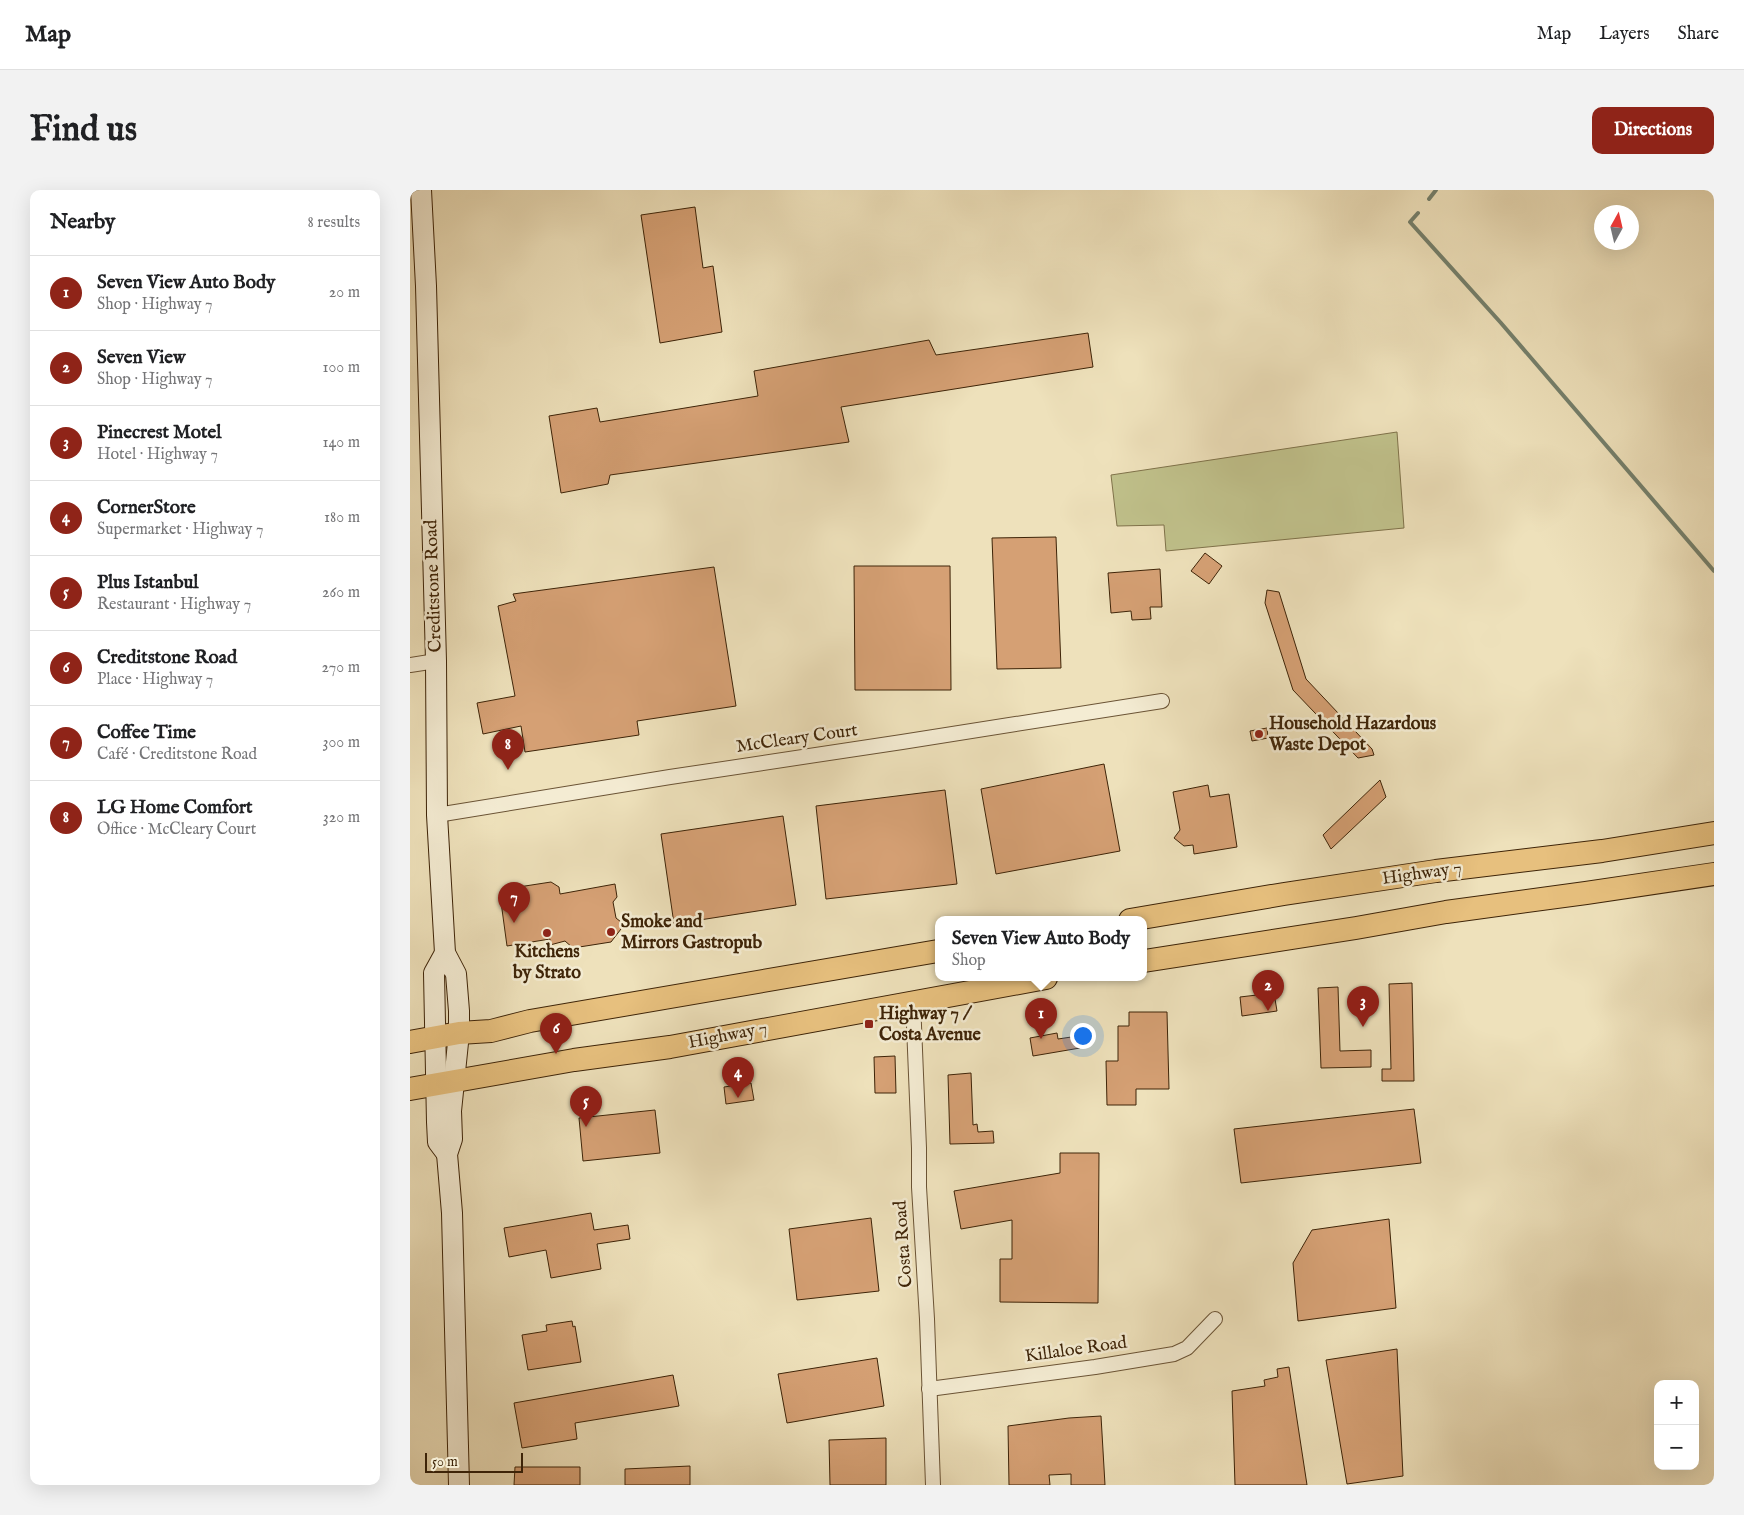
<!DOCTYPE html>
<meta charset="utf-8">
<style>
:root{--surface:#fff;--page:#f2f2f2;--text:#202124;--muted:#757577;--line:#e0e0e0;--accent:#8f2418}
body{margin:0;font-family:"IM FELL English",serif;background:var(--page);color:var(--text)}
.controls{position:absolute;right:15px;bottom:15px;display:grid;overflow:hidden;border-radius:10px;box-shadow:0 5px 20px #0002}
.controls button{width:45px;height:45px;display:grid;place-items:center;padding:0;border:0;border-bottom:1px solid var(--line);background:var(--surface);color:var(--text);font:25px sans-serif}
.compass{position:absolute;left:1184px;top:15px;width:45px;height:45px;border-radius:50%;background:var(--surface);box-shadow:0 5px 20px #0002;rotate:8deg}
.scale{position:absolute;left:15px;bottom:12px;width:98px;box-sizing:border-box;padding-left:5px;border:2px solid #3e2408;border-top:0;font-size:14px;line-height:18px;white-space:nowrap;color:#3e2408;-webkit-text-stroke:4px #f4ecd3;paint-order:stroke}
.you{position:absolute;left:672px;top:845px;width:18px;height:18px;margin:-12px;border:4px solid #fff;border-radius:50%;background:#1a73e8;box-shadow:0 0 0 8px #1a73e833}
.badge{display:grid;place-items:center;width:32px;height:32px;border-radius:50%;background:var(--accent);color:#fff;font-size:16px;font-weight:700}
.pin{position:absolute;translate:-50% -41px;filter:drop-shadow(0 1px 2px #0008)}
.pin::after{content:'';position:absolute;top:26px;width:18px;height:15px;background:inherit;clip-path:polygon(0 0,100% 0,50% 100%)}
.popup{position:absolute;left:525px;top:726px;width:212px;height:65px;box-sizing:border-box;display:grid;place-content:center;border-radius:10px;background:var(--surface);filter:drop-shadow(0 1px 4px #0005);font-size:16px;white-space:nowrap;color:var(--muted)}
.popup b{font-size:19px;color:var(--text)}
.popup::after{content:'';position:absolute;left:50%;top:100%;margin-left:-10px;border:10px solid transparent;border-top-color:var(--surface)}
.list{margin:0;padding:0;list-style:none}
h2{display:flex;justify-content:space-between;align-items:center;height:65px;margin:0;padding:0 20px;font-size:21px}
h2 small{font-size:16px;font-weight:400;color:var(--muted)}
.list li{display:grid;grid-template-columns:32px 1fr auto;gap:15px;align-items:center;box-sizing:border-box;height:75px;padding:0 20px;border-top:1px solid var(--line)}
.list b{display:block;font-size:19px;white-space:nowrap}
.list p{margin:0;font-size:16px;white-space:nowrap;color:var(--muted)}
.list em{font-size:16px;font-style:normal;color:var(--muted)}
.map{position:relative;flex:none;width:1304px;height:1295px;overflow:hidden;border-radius:10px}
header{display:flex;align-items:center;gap:30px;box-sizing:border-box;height:70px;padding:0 25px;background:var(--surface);border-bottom:1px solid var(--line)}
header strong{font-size:24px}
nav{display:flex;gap:28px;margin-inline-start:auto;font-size:18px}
.intro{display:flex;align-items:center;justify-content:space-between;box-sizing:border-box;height:120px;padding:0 30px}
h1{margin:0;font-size:35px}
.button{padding:12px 22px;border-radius:10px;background:var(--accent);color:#fff;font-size:18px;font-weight:700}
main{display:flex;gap:30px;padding:0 30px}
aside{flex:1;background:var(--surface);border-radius:10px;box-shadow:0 5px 20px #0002}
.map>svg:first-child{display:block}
</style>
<header>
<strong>Map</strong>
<nav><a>Map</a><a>Layers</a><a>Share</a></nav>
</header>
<div class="intro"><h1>Find us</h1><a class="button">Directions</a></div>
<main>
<aside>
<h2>Nearby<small>8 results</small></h2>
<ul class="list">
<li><span class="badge">1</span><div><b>Seven View Auto Body</b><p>Shop · Highway 7</p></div><em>20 m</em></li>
<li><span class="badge">2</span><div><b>Seven View</b><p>Shop · Highway 7</p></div><em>100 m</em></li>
<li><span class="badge">3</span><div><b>Pinecrest Motel</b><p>Hotel · Highway 7</p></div><em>140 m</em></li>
<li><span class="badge">4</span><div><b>CornerStore</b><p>Supermarket · Highway 7</p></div><em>180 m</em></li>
<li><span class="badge">5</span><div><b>Plus Istanbul</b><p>Restaurant · Highway 7</p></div><em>260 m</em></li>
<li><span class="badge">6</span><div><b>Creditstone Road</b><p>Place · Highway 7</p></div><em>270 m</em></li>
<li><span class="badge">7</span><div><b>Coffee Time</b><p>Café · Creditstone Road</p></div><em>300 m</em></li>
<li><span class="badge">8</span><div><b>LG Home Comfort</b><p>Office · McCleary Court</p></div><em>320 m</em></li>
</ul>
</aside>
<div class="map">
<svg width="1304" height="1295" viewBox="0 0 1304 1295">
<rect width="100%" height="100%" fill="#eee1bb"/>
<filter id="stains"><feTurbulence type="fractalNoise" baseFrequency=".004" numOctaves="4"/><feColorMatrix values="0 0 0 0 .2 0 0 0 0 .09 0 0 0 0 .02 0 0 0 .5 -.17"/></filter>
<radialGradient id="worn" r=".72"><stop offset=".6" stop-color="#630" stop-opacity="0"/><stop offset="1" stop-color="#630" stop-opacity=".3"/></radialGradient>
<path fill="#c0c18b" stroke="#7f724a" d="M987,242L994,338L756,361L754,335L707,336L701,285Z"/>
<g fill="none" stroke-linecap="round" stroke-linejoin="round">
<g stroke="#75806c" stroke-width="4">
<path d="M1019,9L1026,0"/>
<path d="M1008,23L1000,32L1091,133L1304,381"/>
</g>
</g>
<g fill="#d5a074" stroke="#3e2408">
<path d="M285,17L293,78L303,76L312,142L250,153L231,25Z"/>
<path d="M678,143L683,177L431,217L439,252L200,285L198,294L151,303L139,226L187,218L190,232L348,206L344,181L519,150L526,165Z"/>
<path d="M646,347L651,478L587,479L582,348Z"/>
<path d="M795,363L812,376L799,394L781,381Z"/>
<path d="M444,376H540L541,500H445Z"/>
<path d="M304,377L326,516L227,531L229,545L115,562L111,536L73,544L67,513L105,506L88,416L106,411L103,404Z"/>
<path d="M750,379L752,417H740L741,429L722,430L721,421L701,423L698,383Z"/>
<path d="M857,400L869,402L896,489L962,559L964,565L948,568L883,500L855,413Z"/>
<path d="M857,538L858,548L842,551L840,541Z"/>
<path d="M694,574L710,661L586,684L571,599Z"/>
<path d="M970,590L976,607L921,659L913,645Z"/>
<path d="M798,595L800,607L819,604L827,657L784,664L783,655L774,656L764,648L770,640L763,602Z"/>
<path d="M535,600L547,694L416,709L406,616Z"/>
<path d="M373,626L386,715L264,734L251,644Z"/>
<path d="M141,692L149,697L150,704L205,694L207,707L203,712L206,728L211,732V739L201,752L163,758L155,751L140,755V749L97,756L91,712L102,698Z"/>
<path d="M1002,793L1004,891H972V879H981L979,794Z"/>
<path d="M928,797L930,861L961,860V877L911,878L908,798Z"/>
<path d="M864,803L867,821L832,826L830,807Z"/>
<path d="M719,822H757L759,899H726V915H697L696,871H708V836H719Z"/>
<path d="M647,843L648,849L668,846L670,858L623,866L620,848Z"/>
<path d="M485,866L486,903H465L464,867Z"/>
<path d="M561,883L563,935L567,934L568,942L583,941L584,953L540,954L538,885Z"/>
<path d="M341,893L344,910L316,914L314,897Z"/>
<path d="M1004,919L1011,973L831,993L824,939Z"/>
<path d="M245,920L250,963L173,971L169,928Z"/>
<path d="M650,963H689L688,1113L590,1112V1069H602V1030L551,1039L544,1001L650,983Z"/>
<path d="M181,1023L184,1040L218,1035L220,1049L187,1054L191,1079L141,1088L136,1060L99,1067L94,1038Z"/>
<path d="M461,1028L469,1101L387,1110L379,1039Z"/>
<path d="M979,1029L986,1118L888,1131L883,1073L902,1040Z"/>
<path d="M162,1131L163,1137L165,1136L171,1172L118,1180L112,1145L137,1141L136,1135Z"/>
<path d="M987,1159L993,1286L937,1294L916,1170Z"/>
<path d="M467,1168L474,1216L377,1233L368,1184Z"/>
<path d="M879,1177L897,1295H825L822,1201L855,1196L854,1190L868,1187L867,1179Z"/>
<path d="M263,1185L269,1216L165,1233L167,1249L112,1258L104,1213Z"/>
<path d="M691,1226L695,1295H661V1284L639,1285L640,1295H599L598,1236L659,1228Z"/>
<path d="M476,1248V1295H420L419,1250Z"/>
<path d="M280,1276V1295H215V1279Z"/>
<path d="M105,1277H170V1295H104Z"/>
</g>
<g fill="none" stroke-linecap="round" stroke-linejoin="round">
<g stroke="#6a5335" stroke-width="16">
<g id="street">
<path d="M0,475L26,471"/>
<path d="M27,625L260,587L492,552L752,511"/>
<path d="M503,811L509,958V997L517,1129L523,1295"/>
<path d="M519,1199L685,1177L764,1164L777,1158L805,1129"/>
</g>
</g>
<g stroke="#3e2408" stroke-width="22">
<g id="secondary">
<path d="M11,0L16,96L26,471L27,625L35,763L46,784L49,821V843L41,921L42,949L37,964L42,1023L49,1295"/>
<path d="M35,763L24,783L27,932L28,952L37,964"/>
</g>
</g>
<g stroke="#3e2408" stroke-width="24">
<g id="primary">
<path d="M720,730L874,704L1026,681L1192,661L1304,643"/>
<path d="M734,771L946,738L1036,722L1176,703L1304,684"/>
<path d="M0,852L49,843L81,841L120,831L528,761"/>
<path d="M0,899L164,870L260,857L636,788"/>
</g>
</g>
<use href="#street" stroke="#f4ecd3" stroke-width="14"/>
<use href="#secondary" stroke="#f4ecd3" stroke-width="20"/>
<use href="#primary" stroke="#e7c07e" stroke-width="22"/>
</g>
<g fill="#8f2418" stroke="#f4ecd3" stroke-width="2">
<circle cx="849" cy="544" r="5"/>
<circle cx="201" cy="742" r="5"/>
<circle cx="137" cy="743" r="5"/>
<rect x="454" y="829" width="10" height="10" rx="2.5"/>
</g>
<g text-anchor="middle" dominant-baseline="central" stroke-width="5" stroke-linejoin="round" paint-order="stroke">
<g font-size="18" fill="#3e2408" stroke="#f4ecd3">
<text transform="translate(24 396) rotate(-92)">Creditstone Road</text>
<text transform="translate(387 549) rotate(-8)">McCleary Court</text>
<text transform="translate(1012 684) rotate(-8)">Highway 7</text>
<text transform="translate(318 846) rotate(-11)">Highway 7</text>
<text transform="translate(494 1054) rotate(-94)">Costa Road</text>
<text transform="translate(666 1160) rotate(-8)">Killaloe Road</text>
</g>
<g font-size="18" font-weight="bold" fill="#3e2408" stroke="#f4ecd3" text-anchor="start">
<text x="859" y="534">Household Hazardous<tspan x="859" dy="21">Waste Depot</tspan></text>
<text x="211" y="732">Smoke and<tspan x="211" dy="21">Mirrors Gastropub</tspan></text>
<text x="137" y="762" text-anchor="middle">Kitchens<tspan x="137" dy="21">by Strato</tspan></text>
<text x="469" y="824">Highway 7 /<tspan x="469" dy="21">Costa Avenue</tspan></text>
</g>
</g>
<rect width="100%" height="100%" filter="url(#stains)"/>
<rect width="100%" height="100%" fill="url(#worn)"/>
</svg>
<div class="controls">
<button>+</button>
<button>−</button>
</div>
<svg class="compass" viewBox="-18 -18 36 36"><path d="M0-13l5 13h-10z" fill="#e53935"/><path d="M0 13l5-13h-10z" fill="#757577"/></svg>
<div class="scale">50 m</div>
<div class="you"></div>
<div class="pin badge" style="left:631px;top:849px">1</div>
<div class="popup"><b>Seven View Auto Body</b>Shop</div>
<div class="pin badge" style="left:858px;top:821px">2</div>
<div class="pin badge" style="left:953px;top:837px">3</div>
<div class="pin badge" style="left:328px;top:908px">4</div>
<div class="pin badge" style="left:176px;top:937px">5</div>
<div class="pin badge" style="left:146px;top:864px">6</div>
<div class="pin badge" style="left:104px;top:733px">7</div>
<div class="pin badge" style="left:98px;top:580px">8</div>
</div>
</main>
